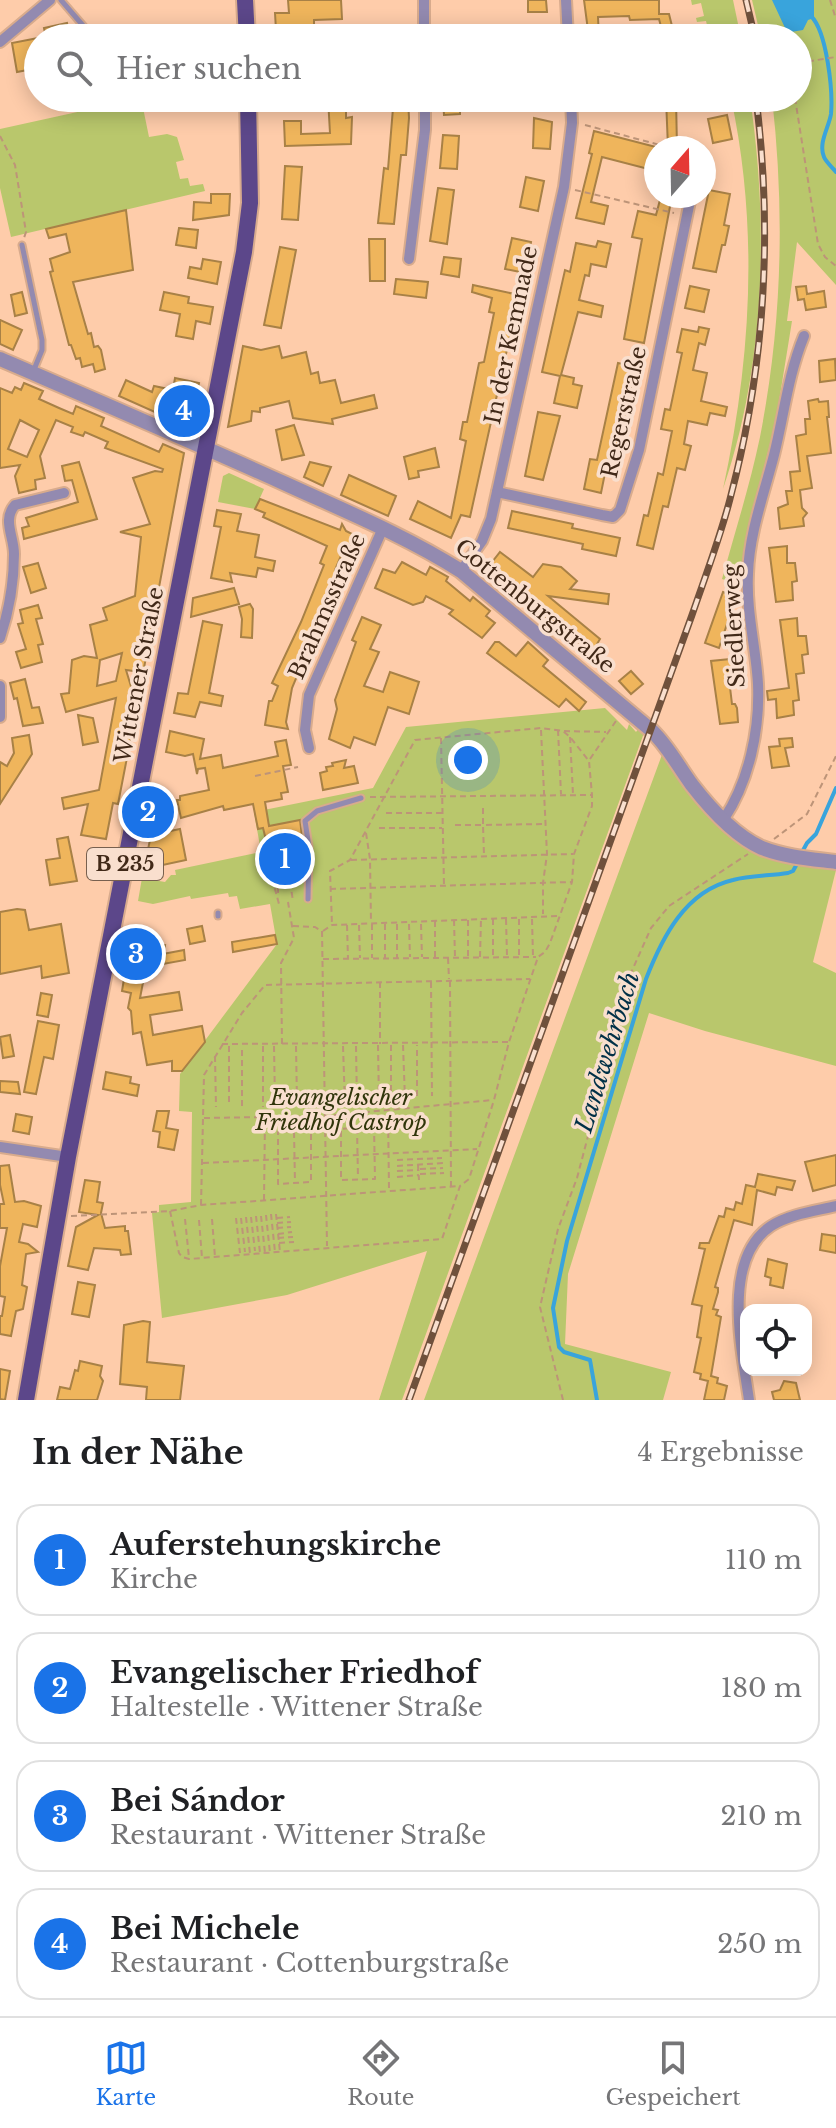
<!DOCTYPE html>
<html lang="de">
<meta charset="utf-8">
<style>
:root{--surface:#fff;--page:#f6f6f6;--text:#202124;--muted:#757577;--line:#e0e0e0;--accent:#1a73e8}
body{margin:0;font-family:"Libre Baskerville",serif;background:var(--page);color:var(--text)}
.controls{position:absolute;right:24px;bottom:24px;display:grid;overflow:hidden;border-radius:16px;box-shadow:0 4px 20px #0003}
.controls button{width:72px;height:72px;display:grid;place-items:center;padding:0;border:0;border-bottom:2px solid var(--line);background:var(--surface);color:var(--text);font:40px sans-serif}
.compass{position:absolute;left:644px;top:136px;width:72px;height:72px;border-radius:50%;background:var(--surface);box-shadow:0 4px 20px #0003;rotate:20deg}
.you{position:absolute;left:468px;top:760px;width:28px;height:28px;margin:-20px;border:6px solid #fff;border-radius:50%;background:#1a73e8;box-shadow:0 0 0 12px #1a73e833}
.badge{display:grid;place-items:center;width:52px;height:52px;border-radius:50%;background:var(--accent);color:#fff;font-size:26px;font-weight:700}
.pin{position:absolute;translate:-50% -50%;border:4px solid #fff;box-shadow:0 2px 8px #0006}
.list{margin:0;padding:0;list-style:none}
h2{display:flex;justify-content:space-between;align-items:center;height:104px;margin:0;padding:0 32px;font-size:34px}
h2 small{font-size:26px;font-weight:400;color:var(--muted)}
.list li{display:grid;grid-template-columns:52px 1fr auto;gap:24px;align-items:center;box-sizing:border-box;height:112px;margin:0 16px 16px;padding:0 16px;border:2px solid var(--line);border-radius:24px}
.list b{display:block;font-size:30px;white-space:nowrap}
.list p{margin:0;font-size:26px;white-space:nowrap;color:var(--muted)}
.list em{font-size:26px;font-style:normal;color:var(--muted)}
.icon{flex:none;width:44px;height:44px;fill:none;stroke:currentColor;stroke-width:2;stroke-linecap:round;stroke-linejoin:round}
.map{position:relative;flex:none;width:836px;height:1400px;overflow:hidden}
.search{position:absolute;background:var(--surface);box-shadow:0 4px 20px #0003;left:24px;right:24px;top:24px;height:88px;display:flex;align-items:center;gap:20px;box-sizing:border-box;padding:0 28px;border-radius:44px;color:var(--muted);font-size:30px}
.sheet{height:616px;background:var(--surface)}
nav{display:flex;justify-content:space-around;align-items:center;box-sizing:border-box;height:112px;border-top:2px solid var(--line);background:var(--surface);font-size:22px;color:var(--muted)}
nav a{display:grid;justify-items:center;gap:4px}
nav .on{color:var(--accent)}
.map>svg:first-child{display:block}
</style>
<div class="map">
<svg width="836" height="1400" viewBox="0 0 836 1400">
<rect width="100%" height="100%" fill="#feccaa"/>
<g fill="#b9c76c">
<path d="M691,0H733L741,38H694L709,33L706,21L697,22L696,18L704,16L701,3L692,5Z"/>
<path d="M752,0H836V285L797,242L787,321H792L776,420L746,540L742,586L722,579C735,532 750,485 760,437C782,325 785,212 772,98H798V38H761Z"/>
<path d="M141,98L149,137L167,134L177,137L184,160L176,162L180,179L188,178L190,186L203,184L205,191L11,237L0,188V129Z"/>
<path d="M731,98H750C769,225 765,367 723,489C751,360 759,228 731,98Z"/>
<path d="M229,473L264,489L255,509L218,502L223,476Z"/>
<path d="M605,708L627,730L629,724L636,732L639,728L644,733L402,1400H379L427,1251L287,1295L162,1318L152,1213L159,1212V1205L191,1202L192,1112L179,1111L180,1074L277,944L270,904L240,909L237,896L229,897L228,893L191,899L190,896L153,904L138,901L142,878L165,882L171,875H176L175,870L261,852L254,812L373,788L406,727Z"/>
<path d="M663,752L765,856L836,870L813,962L836,973V1066L705,1031L649,1013L568,1274L565,1344L671,1372L663,1400H424Z"/>
</g>
<path fill="#39a4dc" d="M772,0H814V18L808,20L803,30L791,32L786,30Z"/>
<g fill="none" stroke-linecap="round" stroke-linejoin="round">
<g stroke="#39a4dc" stroke-width="4">
<path d="M811,16C827,32 833,91 831,114C829,127 818,143 824,157C826,162 833,168 836,172"/>
<path d="M801,854L807,843L816,834L836,788"/>
<path d="M597,1400L590,1360L564,1352L559,1347L553,1308L567,1241L646,979C662,938 685,891 733,880C751,875 770,876 788,873L793,871L798,862"/>
</g>
</g>
<g fill="#efb55c" stroke="#a88146" stroke-width="2" fill-rule="evenodd">
<path d="M288,0H341L342,19L314,20V28L276,30L275,13H289Z"/>
<path d="M528,0H546L547,12H528Z"/>
<path d="M584,0H659V14H669L675,38H664L659,19L630,20L629,16L598,17L599,38H589Z"/>
<path d="M67,23L70,38H46L44,28Z"/>
<path d="M38,38V68L17,72L12,43Z"/>
<path d="M328,98H346V118L352,117L351,144L285,146L284,121H301V134L330,133Z"/>
<path d="M391,98H408L409,118L406,155H401L394,224L378,223L384,168L388,169L393,108Z"/>
<path d="M443,98H460V114L444,115Z"/>
<path d="M666,98H676L677,148H668Z"/>
<path d="M727,115L732,139L713,143L708,119Z"/>
<path d="M534,118L552,122L550,149L533,148Z"/>
<path d="M594,131L656,147V171L602,157L591,202L608,206L604,224L576,218L592,154L589,153Z"/>
<path d="M443,135L459,136L457,169L440,168Z"/>
<path d="M285,166L302,167L298,220L282,219Z"/>
<path d="M526,177L544,181L538,211L520,207Z"/>
<path d="M438,188L454,190L447,244L430,241Z"/>
<path d="M709,190L730,194L724,225L729,226L725,245H722L716,272L693,268Z"/>
<path d="M211,194H230L229,215L193,220L194,202L211,203Z"/>
<path d="M661,196H672L644,343L624,339L642,239L632,237L638,211L656,215Z"/>
<path d="M126,210L133,270L73,282L88,334L91,333L94,347L98,346L101,350L105,369L95,372L93,364L82,367L80,358L76,359L71,345H69L50,272L53,271L50,259L70,252L66,234L49,238L46,229Z"/>
<path d="M179,228L198,230L196,248L176,245Z"/>
<path d="M512,238L531,242L525,273L505,269Z"/>
<path d="M369,239H385V281H370Z"/>
<path d="M598,241L611,244L606,267L591,264L589,276L585,275L579,300L603,306L601,317L578,312L561,375L574,378L573,384L582,386L577,408L554,403L560,376L542,372L565,270L570,272L576,243L596,247Z"/>
<path d="M280,247L296,250L281,328L264,325Z"/>
<path d="M444,257L461,259L459,277L441,274Z"/>
<path d="M203,259L221,262L217,284L188,278L190,267L201,269Z"/>
<path d="M396,279L428,282L426,298L394,294Z"/>
<path d="M473,285L519,295L470,517L461,515L451,538L410,519L418,501L451,518L466,441L460,439L463,422H467L479,363L484,362L494,313L489,312L492,298L472,292Z"/>
<path d="M690,286L709,290L704,312L685,308Z"/>
<path d="M806,286L807,294L824,291L826,307L806,310L804,299L798,300L796,287Z"/>
<path d="M22,292L27,313L15,316L11,295Z"/>
<path d="M164,292L189,297L188,303L213,307L210,324L196,321L193,339L176,336L180,314L160,310Z"/>
<path d="M0,320L22,330L13,350L0,344Z"/>
<path d="M699,327L709,329L705,345L699,343L693,370L707,373L701,401L727,407L725,416L710,413L707,425L688,421L684,444L691,446L685,470L677,468L668,507L663,506L653,549L637,545L644,515L648,516L658,473L663,475L672,431L661,429L665,409L670,410L682,353L677,352L682,329L698,332Z"/>
<path d="M243,346L261,350L279,346L282,358L306,352L311,374L318,372L320,383L335,380L341,403L374,395L377,408L332,419L333,424L293,418L289,401L260,408V412L252,411L251,421L228,427Z"/>
<path d="M835,359L836,380L820,382L819,361Z"/>
<path d="M618,363L636,367L619,455L609,453L601,493L584,489L590,459L597,460Z"/>
<path d="M175,378L199,383L190,425L186,426L119,396L126,380L152,392L154,386L173,390Z"/>
<path d="M24,383L43,391L39,399L59,408L73,414L76,406L104,418L101,426L159,452L163,444L184,453L144,668L134,667V671L126,670L137,706L118,804L113,803L106,839L81,835L88,804L64,809L62,798L99,790L116,698L66,712L61,694L69,693L72,660L84,656L97,658L90,625L107,620L103,608L135,596L141,537L120,532L150,524L133,478L155,471L162,472L163,469L105,448L108,442L85,432L83,436L71,432L73,427L56,420L40,456L45,478L35,480L36,489L19,493L15,476L20,465L0,468V388L12,393L15,387L21,390ZM20,420L39,430L27,457L8,449ZM122,653L116,681L97,686L100,660Z"/>
<path d="M818,399L819,402L828,401L829,417H827L831,453L807,456L812,488L800,490L802,508L807,513L803,518L804,526L780,529L778,508L788,504L786,491H792L790,472L800,471L796,436L806,434L805,419H810L808,401Z"/>
<path d="M538,412L560,416L543,480L525,476Z"/>
<path d="M294,425L304,455L282,460L276,430Z"/>
<path d="M435,448L439,467L418,471L419,477L409,479L404,457Z"/>
<path d="M79,462L97,519L24,539L22,528L29,526L26,518L78,502L72,480L65,481L62,466Z"/>
<path d="M310,462L331,467L323,486L304,477Z"/>
<path d="M349,475L396,496L388,516L341,495Z"/>
<path d="M260,499L340,530L342,524L346,531L354,535L347,552L343,551L335,570L342,573L339,583L321,624L319,623L292,688L286,722L288,729L265,725L269,701H272L278,686L272,683L301,622L324,565L320,563L327,546L263,517L265,513L255,509Z"/>
<path d="M217,510L241,514L237,531L259,535L255,557L275,561L273,571L258,568L256,577L230,573L232,582L211,578L221,527L214,526Z"/>
<path d="M512,511L573,524L572,528L620,538L616,556L582,549L583,544L508,528Z"/>
<path d="M787,546V563H795L797,581L792,582L793,600L776,602L769,548Z"/>
<path d="M500,552L533,577L543,564L561,567L577,581L570,589L609,594L608,604L548,596L600,639L597,644L605,650L594,664L577,649L580,645L504,584L507,580L489,566Z"/>
<path d="M402,562L426,575L430,567L448,577L446,581L470,601L473,597L490,611L486,616L495,623L482,638L449,614L453,610L426,596L423,602L413,605L375,588L383,569L395,573Z"/>
<path d="M38,563L46,588L31,593L23,567Z"/>
<path d="M234,588L239,604L191,617L193,598Z"/>
<path d="M723,592L736,597L719,648L705,643Z"/>
<path d="M250,604L253,609L252,638L241,637L242,619L239,607Z"/>
<path d="M38,605L42,618L36,619L43,644L38,645L42,662L21,668L16,652L26,649L18,624L23,623L20,610Z"/>
<path d="M362,617L381,625L370,649L379,652L364,686L383,692L390,672L419,682L409,714L388,707L375,745L354,737L350,748L329,739L337,709L335,700L356,642L352,640Z"/>
<path d="M797,618L798,636H806L808,654L802,655L804,673L796,674L799,700L793,701L794,715L777,718L776,699L768,700L767,691L789,688L780,620Z"/>
<path d="M203,621L222,625L209,693L223,696L221,706L200,702L195,717L174,713L178,693L188,694Z"/>
<path d="M495,642H499L516,656L528,642L548,660L543,666L586,702L579,711L566,699L559,707L487,653Z"/>
<path d="M740,658L743,677L729,679L732,704H735L737,708L738,722L720,724L711,661Z"/>
<path d="M631,671L643,684L631,694L619,681Z"/>
<path d="M25,679L32,708L39,707L43,723L23,726L17,698L14,699L10,683Z"/>
<path d="M78,715L93,718L98,742L83,745Z"/>
<path d="M170,731L204,739L200,759L221,755L223,768L278,756L275,742L286,740L291,765L283,766L288,792L281,793L282,799L265,802L269,826L300,820L303,845L294,846L298,868L303,867V878L279,884L273,851L269,852L263,828L258,829L253,804L224,810L223,806L181,818L177,800H180V796L209,790L205,768L198,769L197,774L193,754L185,756L166,752Z"/>
<path d="M29,735L32,754L0,804V762L7,766L14,753L12,738Z"/>
<path d="M792,738L793,747L785,748L789,766L772,768L769,747L780,746L779,739Z"/>
<path d="M346,760L344,768L354,766L358,783L323,790L320,773L327,771L326,767L333,766L332,763Z"/>
<path d="M180,829L186,860L144,869L151,835Z"/>
<path d="M68,837L77,881L50,885L46,860L60,858L57,839Z"/>
<path d="M17,909L25,910L29,930L61,924L69,973L42,978L41,966L0,974V912Z"/>
<path d="M202,926L205,941L190,944L187,929Z"/>
<path d="M275,935L277,944L233,952L232,942Z"/>
<path d="M130,943L149,946L150,943L165,945L163,954L184,950L185,960L146,967L140,998L179,992L182,1010L150,1015L153,1035L202,1026L205,1042L182,1071H172V1061L147,1065L141,1032L133,1034L131,1011L128,1008L131,993L122,991Z"/>
<path d="M41,993L52,995L48,1017L37,1015Z"/>
<path d="M38,1021L59,1025L53,1059L44,1057L36,1094L24,1092Z"/>
<path d="M10,1035L14,1056L3,1058L0,1037Z"/>
<path d="M106,1072L131,1077L130,1083L139,1085L137,1096L103,1089Z"/>
<path d="M0,1081L18,1082L20,1094L0,1092Z"/>
<path d="M157,1111H169L166,1128L178,1130L174,1150L158,1147L160,1132L153,1131Z"/>
<path d="M16,1114L32,1117L29,1134L13,1131Z"/>
<path d="M836,1155V1185L813,1191L805,1162Z"/>
<path d="M9,1165L15,1202L24,1201L41,1206L37,1227L23,1224L19,1242L28,1244L38,1252L26,1254L22,1285L27,1287L23,1309L16,1311L11,1336L0,1334V1316H2L5,1297L0,1296V1266L7,1228H0V1204H4L0,1185V1166Z"/>
<path d="M758,1174L795,1181L792,1190L777,1187L775,1195L757,1190L752,1225L734,1220L715,1287L718,1288V1292L713,1309L718,1310L716,1315L721,1317L711,1376L718,1378L717,1383L727,1386L724,1400H704L708,1381L700,1379L701,1374L694,1372L701,1338L697,1337L702,1306L692,1304L705,1249L699,1248L700,1243H709L719,1216L724,1217L726,1208L734,1210L736,1202L742,1204L746,1185L755,1187Z"/>
<path d="M85,1180L100,1182L97,1202L103,1203L101,1213L105,1228L125,1226V1231H128L131,1254L121,1255L120,1250L94,1248L88,1270L68,1266L76,1227L98,1215L79,1212Z"/>
<path d="M822,1234L836,1236V1253L820,1250Z"/>
<path d="M768,1259L787,1264L783,1288L770,1285L771,1278L765,1276Z"/>
<path d="M78,1282L95,1285L89,1317L72,1314Z"/>
<path d="M143,1321L150,1322L147,1362L184,1366L180,1400H146L147,1387L120,1384L124,1325Z"/>
<path d="M80,1361L102,1366L100,1376L103,1381L97,1400H57L60,1387L70,1389L75,1370L78,1371Z"/>
<path d="M0,1369L10,1371L5,1400L0,1399Z"/>
<path d="M784,1381L796,1383L800,1400H774L772,1392L780,1390Z"/>
</g>
<g fill="none" stroke-linecap="round" stroke-linejoin="round">
<g stroke="#d8ab8d" stroke-width="9">
<g id="service">
<path d="M61,0L86,29L88,38"/>
<path d="M22,245L42,340V350L33,372"/>
<path d="M308,899L309,847L305,821L317,811L361,798"/>
<path d="M218,913V916"/>
</g>
</g>
<g stroke="#d8ab8d" stroke-width="14">
<g id="minor">
<path d="M424,0V38"/>
<path d="M566,0L568,38"/>
<path d="M0,42L50,0"/>
<path d="M409,259L425,130V98"/>
<path d="M497,492L602,515L613,517L620,510L639,450L691,196"/>
<path d="M461,571L482,541L491,519L564,187L572,123L571,98"/>
<path d="M0,638C9,611 14,583 14,554C14,536 2,520 15,505L64,493"/>
<path d="M0,686V717"/>
<path d="M309,748L305,730L309,695L383,528"/>
<path d="M724,819C749,781 760,730 758,684C756,648 746,611 748,574C749,534 764,494 774,455C784,415 788,375 804,336"/>
<path d="M0,1147L68,1157"/>
<path d="M749,1400C742,1350 721,1259 771,1226C790,1214 815,1211 836,1206"/>
</g>
</g>
<g stroke="#d8ab8d" stroke-width="18">
<path id="tertiary" d="M0,359C95,400 191,441 286,484C345,511 406,536 461,571L651,730C668,746 678,766 692,785C709,807 735,836 762,848C785,857 812,859 836,862"/>
</g>
<g stroke="#d8ab8d" stroke-width="20">
<g id="primary">
<path d="M245,0L247,38"/>
<path d="M26,1400L68,1157L244,252L250,203L248,98"/>
</g>
</g>
<g stroke="#bd9478" stroke-width="2" stroke-dasharray="6 4" stroke-linecap="butt">
<path d="M830,0L836,19"/>
<path d="M798,63L836,57"/>
<path d="M115,98L116,100L128,98"/>
<path d="M795,98L818,244L825,257L836,266"/>
<path d="M585,125L671,148"/>
<path d="M0,136L15,165L26,232L24,238"/>
<path d="M575,190L674,213"/>
<path d="M541,730L547,854L543,883V914"/>
<path d="M558,730L561,794"/>
<path d="M564,731L606,732"/>
<path d="M570,737L573,794"/>
<path d="M441,738L444,886"/>
<path d="M590,759L618,718"/>
<path d="M255,776L298,767"/>
<path d="M370,797L592,795"/>
<path d="M483,808V825L545,824"/>
<path d="M386,813H442"/>
<path d="M455,825H483L484,855"/>
<path d="M379,828H442"/>
<path d="M366,833L370,859L371,922"/>
<path d="M774,839L807,814L836,756"/>
<path d="M271,851L275,877L272,878L279,904"/>
<path d="M351,860L573,854"/>
<path d="M290,882L293,901"/>
<path d="M330,889L571,882"/>
<path d="M278,893V881"/>
<path d="M493,919V957"/>
<path d="M506,919L507,956"/>
<path d="M519,919V956"/>
<path d="M532,919L533,956"/>
<path d="M454,920L455,957"/>
<path d="M468,920V957"/>
<path d="M435,921V957"/>
<path d="M372,924V958"/>
<path d="M385,924V958"/>
<path d="M397,924V958"/>
<path d="M409,924L410,957"/>
<path d="M421,924L422,957"/>
<path d="M347,925L348,959"/>
<path d="M359,925L360,958"/>
<path d="M293,926L315,927L321,931"/>
<path d="M322,931L327,1246"/>
<path d="M323,931L332,925L559,916"/>
<path d="M480,957L481,919"/>
<path d="M448,958L449,979"/>
<path d="M323,959L536,957"/>
<path d="M450,981L451,1186"/>
<path d="M380,982V1044"/>
<path d="M431,982L432,1096"/>
<path d="M222,1044L508,1042"/>
<path d="M282,1044L281,963L294,938L288,902"/>
<path d="M378,1045L379,1102"/>
<path d="M391,1045V1100"/>
<path d="M403,1045L405,1099"/>
<path d="M229,1046V1104"/>
<path d="M263,1046V1107"/>
<path d="M274,1046L275,1102"/>
<path d="M296,1046L297,1102"/>
<path d="M343,1046L345,1105"/>
<path d="M356,1046L357,1103"/>
<path d="M215,1056L216,1107"/>
<path d="M417,1096V1045"/>
<path d="M242,1106V1046"/>
<path d="M388,1112L389,1189"/>
<path d="M204,1118L325,1116L493,1100"/>
<path d="M374,1126L375,1179L341,1180V1129Z"/>
<path d="M357,1128L358,1178"/>
<path d="M294,1131H311V1182L278,1184V1132L294,1131L295,1183"/>
<path d="M397,1160L442,1158"/>
<path d="M203,1163L477,1149"/>
<path d="M418,1165L419,1180"/>
<path d="M397,1166L443,1163"/>
<path d="M420,1169L443,1168"/>
<path d="M397,1171L419,1170"/>
<path d="M420,1174L444,1173"/>
<path d="M397,1177L419,1175"/>
<path d="M264,1200L265,1119"/>
<path d="M201,1205L204,1075L242,1013L265,985L530,979"/>
<path d="M170,1211L179,1253L182,1257L189,1259L442,1239L460,1186L469,1179L494,1100L509,1042L538,957L545,952L550,943L572,882L574,854L592,806V795L589,761L570,737L563,731L541,728L415,740L350,860L330,871L332,925"/>
<path d="M271,1214L275,1252"/>
<path d="M276,1214L280,1252"/>
<path d="M266,1215L270,1253"/>
<path d="M71,1216L170,1211L201,1205L459,1186"/>
<path d="M256,1216L260,1253"/>
<path d="M261,1216L265,1253"/>
<path d="M246,1217L250,1254"/>
<path d="M251,1217L255,1251"/>
<path d="M236,1218L240,1253"/>
<path d="M241,1218L245,1252"/>
<path d="M277,1218L290,1217"/>
<path d="M185,1219L189,1258"/>
<path d="M212,1219L215,1257"/>
<path d="M199,1220L202,1258"/>
<path d="M277,1223L291,1222"/>
<path d="M277,1228L291,1227"/>
<path d="M278,1234L292,1232"/>
<path d="M278,1238L293,1237"/>
<path d="M279,1243L294,1242"/>
<path d="M563,1400L540,1307L558,1229L577,1178L631,973L651,928L669,906L748,854"/>
</g>
<use href="#service" stroke="#938ab0" stroke-width="5"/>
<use href="#minor" stroke="#938ab0" stroke-width="10"/>
<use href="#tertiary" stroke="#938ab0" stroke-width="14"/>
<use href="#primary" stroke="#5c478a" stroke-width="16"/>
<g stroke="#70513c" stroke-width="7">
<g id="rail">
<path d="M746,0L755,38"/>
<path d="M409,1400L692,615C705,577 720,538 730,499C765,367 773,233 756,98"/>
</g>
</g>
<use href="#rail" stroke="#f9dfce" stroke-width="4" stroke-dasharray="12" stroke-linecap="butt"/>
</g>
<g text-anchor="middle" dominant-baseline="central" stroke-width="7" stroke-linejoin="round" paint-order="stroke">
<rect fill="#f9dfce" stroke="#78604f" stroke-width="2" x="87" y="848" width="76" height="32" rx="6"/>
<g font-size="20" font-weight="bold" fill="#412918">
<text x="125" y="864">B 235</text>
</g>
<g font-size="22" fill="#412918" stroke="#f9dfce">
<text transform="translate(511 335) rotate(-78)">In der Kemnade</text>
<text transform="translate(624 412) rotate(-77)">Regerstraße</text>
<text transform="translate(327 606) rotate(-66)">Brahmsstraße</text>
<text transform="translate(535 606) rotate(39)">Cottenburgstraße</text>
<text transform="translate(734 626) rotate(-93)">Siedlerweg</text>
<text transform="translate(139 675) rotate(-79)">Wittener Straße</text>
</g>
<g font-size="22" font-style="italic" fill="#30350a" stroke="#f9dfce">
<text x="341" y="1097">Evangelischer<tspan x="341" dy="25">Friedhof Castrop</tspan></text>
</g>
<g font-size="24" font-style="italic" fill="#013047" stroke="#f9dfce">
<text transform="translate(607 1052) rotate(-73)">Landwehrbach</text>
</g>
</g>
</svg>
<div class="controls">
<button><svg class="icon" aria-label="locate" viewBox="0 0 24 24"><circle cx="12" cy="12" r="6"/><path d="M12 2v4M12 18v4M2 12h4M18 12h4"/></svg></button>
</div>
<svg class="compass" viewBox="-18 -18 36 36"><path d="M0-13l5 13h-10z" fill="#e53935"/><path d="M0 13l5-13h-10z" fill="#757577"/></svg>
<div class="you"></div>
<div class="pin badge" style="left:285px;top:859px">1</div>
<div class="pin badge" style="left:148px;top:812px">2</div>
<div class="pin badge" style="left:136px;top:954px">3</div>
<div class="pin badge" style="left:184px;top:411px">4</div>
<div class="search"><svg class="icon" aria-label="search" viewBox="0 0 24 24"><circle cx="10" cy="10" r="6"/><path d="M15 15l6 6"/></svg>Hier suchen</div>
</div>
<section class="sheet">
<h2>In der Nähe<small>4 Ergebnisse</small></h2>
<ul class="list">
<li><span class="badge">1</span><div><b>Auferstehungskirche</b><p>Kirche</p></div><em>110 m</em></li>
<li><span class="badge">2</span><div><b>Evangelischer Friedhof</b><p>Haltestelle · Wittener Straße</p></div><em>180 m</em></li>
<li><span class="badge">3</span><div><b>Bei Sándor</b><p>Restaurant · Wittener Straße</p></div><em>210 m</em></li>
<li><span class="badge">4</span><div><b>Bei Michele</b><p>Restaurant · Cottenburgstraße</p></div><em>250 m</em></li>
</ul>
</section>
<nav>
<a class="on"><svg class="icon" aria-label="map" viewBox="0 0 24 24"><path d="M3 6l6-2 6 2 6-2v14l-6 2-6-2-6 2zM9 4v14M15 6v14"/></svg>Karte</a>
<a><svg class="icon" aria-label="directions" viewBox="0 0 24 24"><path d="M12 3l9 9-9 9-9-9zM9 14v-3h6M13 9l2 2-2 2"/></svg>Route</a>
<a><svg class="icon" aria-label="saved" viewBox="0 0 24 24"><path d="M7 4h10v16l-5-4-5 4z"/></svg>Gespeichert</a>
</nav>
